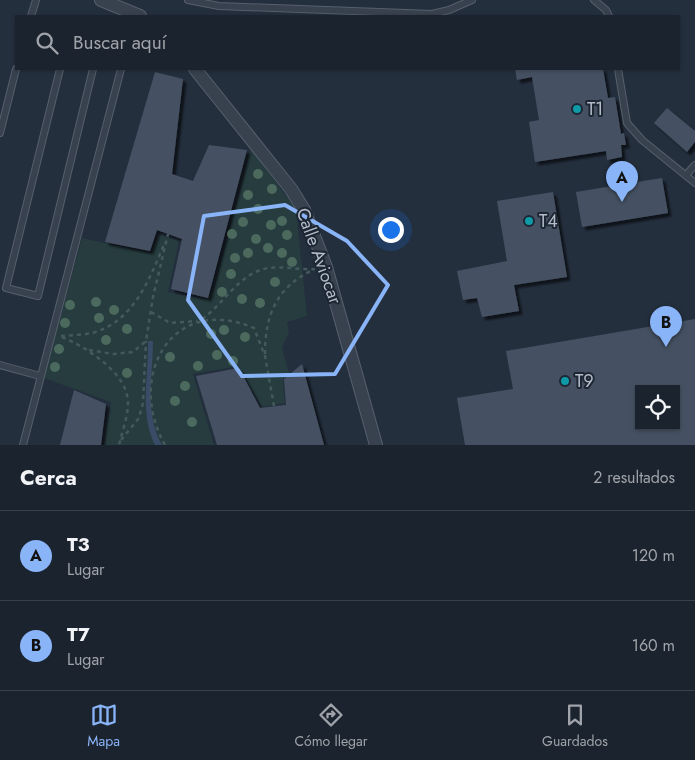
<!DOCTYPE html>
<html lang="es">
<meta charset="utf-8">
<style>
:root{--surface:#1b232e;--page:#242b36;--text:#f1f3f6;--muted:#a0a4aa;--line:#39404a;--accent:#8ab4f8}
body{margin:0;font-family:Jost,sans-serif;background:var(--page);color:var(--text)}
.controls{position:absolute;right:15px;bottom:15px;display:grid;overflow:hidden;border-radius:0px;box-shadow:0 1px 4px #0004}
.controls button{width:45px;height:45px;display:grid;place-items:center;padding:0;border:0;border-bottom:1px solid var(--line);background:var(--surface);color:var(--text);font:25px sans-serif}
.you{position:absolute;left:390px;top:229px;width:18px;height:18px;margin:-12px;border:4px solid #fff;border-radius:50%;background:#1a73e8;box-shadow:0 0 0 8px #1a73e833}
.badge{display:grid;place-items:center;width:32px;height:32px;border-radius:50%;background:var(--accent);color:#111;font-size:16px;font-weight:700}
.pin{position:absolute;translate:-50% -41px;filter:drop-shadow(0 1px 2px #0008)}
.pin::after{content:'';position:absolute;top:26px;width:18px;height:15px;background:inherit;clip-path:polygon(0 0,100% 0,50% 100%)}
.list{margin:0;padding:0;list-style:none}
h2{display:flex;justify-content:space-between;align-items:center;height:65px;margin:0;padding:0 20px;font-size:21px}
h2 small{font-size:16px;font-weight:400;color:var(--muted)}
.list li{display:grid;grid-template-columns:32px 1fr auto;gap:15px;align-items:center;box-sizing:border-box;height:90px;padding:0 20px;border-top:1px solid var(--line)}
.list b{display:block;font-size:19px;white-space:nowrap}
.list p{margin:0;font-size:16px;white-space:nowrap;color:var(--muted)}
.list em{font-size:16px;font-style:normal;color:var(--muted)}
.icon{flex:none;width:28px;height:28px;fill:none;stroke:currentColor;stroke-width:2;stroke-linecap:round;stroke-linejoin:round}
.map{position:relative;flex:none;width:695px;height:445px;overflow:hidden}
.search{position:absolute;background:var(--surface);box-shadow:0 1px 4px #0004;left:15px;right:15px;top:15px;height:55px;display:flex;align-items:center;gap:12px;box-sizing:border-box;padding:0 18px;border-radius:0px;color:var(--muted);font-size:19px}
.sheet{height:245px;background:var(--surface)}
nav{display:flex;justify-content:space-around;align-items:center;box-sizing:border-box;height:70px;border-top:1px solid var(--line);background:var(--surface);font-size:14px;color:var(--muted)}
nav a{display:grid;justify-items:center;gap:2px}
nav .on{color:var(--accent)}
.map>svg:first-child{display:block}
</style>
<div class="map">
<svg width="695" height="445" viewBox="0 0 695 445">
<defs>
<filter id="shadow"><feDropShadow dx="3.5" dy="3.5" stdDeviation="1" flood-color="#0009"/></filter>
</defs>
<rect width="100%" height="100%" fill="#242f3e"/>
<path fill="#263c3f" d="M251,149L296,209L307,316L287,322L289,332L282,348L289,373L283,379L285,403L262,407L238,366L193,374L214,445H104L111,402L44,378L82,238L151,254L158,234L179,241L168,292L206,300L214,290Z"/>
<path fill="#394c67" d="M148,341H153C153,376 144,413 162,445H155C139,413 149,375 148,341Z"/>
<g fill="#455162" fill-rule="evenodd" filter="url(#shadow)">
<path d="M515,69H603L608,98L615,97L621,134L624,133L626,145H621L622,157L607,160L606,151L535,162L529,122L539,120L532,77L517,80Z"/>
<path d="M155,72L183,79L172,174L193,181L209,145L247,150L208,298L171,289L182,239L157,230L150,251L105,242Z"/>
<path d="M667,108L695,131V142L687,152L654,123Z"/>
<path d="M662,178L668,213L582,227L576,192Z"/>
<path d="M553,192L567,277L514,285L519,311L482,317L477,298L463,300L457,271L507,261L497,201Z"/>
<path d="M695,319V445H465L457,398L513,389L506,351ZM639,389H676V426H639Z"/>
<path d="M302,364L324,445H217L196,376L239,368L260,408L286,405L284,379Z"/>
<path d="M74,390L106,404L101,445H60Z"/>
</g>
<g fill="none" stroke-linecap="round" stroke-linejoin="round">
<g stroke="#565f6c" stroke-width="8">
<g id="lane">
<path d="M188,0L219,6L432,14L449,10L472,0"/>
<path d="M594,0L606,10L609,16"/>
<path d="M31,16L36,0"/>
<path d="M60,69L6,288L38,296L93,69"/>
<path d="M618,69L627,123L642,140L695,183"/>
<path d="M0,133L16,69"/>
<path d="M686,175L695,165"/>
<path d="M0,365L40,376"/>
<path d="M23,445L121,69"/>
</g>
</g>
<g stroke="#565f6c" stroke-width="14">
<g id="street">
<path d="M101,0L140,16"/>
<path d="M195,69L291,189L304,210L326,267L376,445"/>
</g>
</g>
<g stroke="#44595c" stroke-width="2.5" stroke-dasharray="4 4" stroke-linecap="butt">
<path d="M151,312L170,323L197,321"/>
<path d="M202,319C225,303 239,273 268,268C283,266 300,270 315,269"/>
<path d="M61,336C71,335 83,335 92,333C134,322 150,278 165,242"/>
<path d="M62,337C86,347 128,373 128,403C128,417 122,432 119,445"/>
<path d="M89,350L113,354L133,352L146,341L153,297L168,234"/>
<path d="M265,354C265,316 276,287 313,270"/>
<path d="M121,440L139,418L143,403L146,341"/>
<path d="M165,445C126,377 171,293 254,328L265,356L274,406"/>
</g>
<use href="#lane" stroke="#38414e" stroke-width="6"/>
<use href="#street" stroke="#38414e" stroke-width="12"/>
</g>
<g fill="#4b6a5d">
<circle cx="258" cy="174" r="5"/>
<circle cx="272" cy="189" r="5"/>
<circle cx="248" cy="195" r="5"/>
<circle cx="258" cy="209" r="5"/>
<circle cx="282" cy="221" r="5"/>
<circle cx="243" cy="222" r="5"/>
<circle cx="271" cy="225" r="5"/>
<circle cx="232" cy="234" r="5"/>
<circle cx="287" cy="235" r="5"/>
<circle cx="256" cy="239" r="5"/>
<circle cx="268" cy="248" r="5"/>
<circle cx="248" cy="253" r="5"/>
<circle cx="282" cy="253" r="5"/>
<circle cx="235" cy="258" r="5"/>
<circle cx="292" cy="262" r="5"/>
<circle cx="231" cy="274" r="5"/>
<circle cx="275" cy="282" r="5"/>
<circle cx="222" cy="292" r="5"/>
<circle cx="242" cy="299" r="5"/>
<circle cx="96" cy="302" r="5"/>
<circle cx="260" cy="303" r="5"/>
<circle cx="70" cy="305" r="5"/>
<circle cx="114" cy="310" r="5"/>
<circle cx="99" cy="318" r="5"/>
<circle cx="65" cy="323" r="5"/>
<circle cx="127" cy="329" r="5"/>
<circle cx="224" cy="330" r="5"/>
<circle cx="211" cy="334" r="5"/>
<circle cx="245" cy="337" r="5"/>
<circle cx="106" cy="340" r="5"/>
<circle cx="59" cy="349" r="5"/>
<circle cx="217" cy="355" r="5"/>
<circle cx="170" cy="357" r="5"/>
<circle cx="233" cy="361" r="5"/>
<circle cx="198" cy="366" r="5"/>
<circle cx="55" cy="367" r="5"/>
<circle cx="127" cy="373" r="5"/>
<circle cx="185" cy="386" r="5"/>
<circle cx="175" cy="401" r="5"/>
<circle cx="192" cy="422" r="5"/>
</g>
<path fill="none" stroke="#8ab4f8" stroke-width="4" stroke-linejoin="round" d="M285,205L347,241L388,285L335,374L242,376L188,300L204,216Z"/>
<g fill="#0f9aa8" stroke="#1d2633" stroke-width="2">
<circle cx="577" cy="109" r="5"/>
<circle cx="529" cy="221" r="5"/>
<circle cx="565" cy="381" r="5"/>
</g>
<g text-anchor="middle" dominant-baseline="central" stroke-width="4" stroke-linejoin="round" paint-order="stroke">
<g font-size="18" fill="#b4bcc9" stroke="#1d2633" text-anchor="start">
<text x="587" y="109">T1</text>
<text x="539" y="221">T4</text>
<text x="575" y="381">T9</text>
</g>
<g font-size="18" fill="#b4bcc9" stroke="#1d2633">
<text transform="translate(319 256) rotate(70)">Calle Aviocar</text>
</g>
</g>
</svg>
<div class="controls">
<button><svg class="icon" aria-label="locate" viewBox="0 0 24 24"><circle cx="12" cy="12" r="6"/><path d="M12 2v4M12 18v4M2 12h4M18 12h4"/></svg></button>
</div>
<div class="you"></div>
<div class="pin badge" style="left:622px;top:202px">A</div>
<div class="pin badge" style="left:666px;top:347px">B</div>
<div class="search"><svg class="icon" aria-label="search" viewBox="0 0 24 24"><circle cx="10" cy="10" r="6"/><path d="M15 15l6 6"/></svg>Buscar aquí</div>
</div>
<section class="sheet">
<h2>Cerca<small>2 resultados</small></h2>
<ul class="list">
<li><span class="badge">A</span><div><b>T3</b><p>Lugar</p></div><em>120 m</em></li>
<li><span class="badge">B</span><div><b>T7</b><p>Lugar</p></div><em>160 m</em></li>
</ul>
</section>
<nav>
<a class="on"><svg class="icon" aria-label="map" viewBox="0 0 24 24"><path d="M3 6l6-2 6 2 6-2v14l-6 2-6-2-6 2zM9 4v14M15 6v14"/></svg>Mapa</a>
<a><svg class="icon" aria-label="directions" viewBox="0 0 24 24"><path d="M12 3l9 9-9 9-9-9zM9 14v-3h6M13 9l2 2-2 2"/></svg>Cómo llegar</a>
<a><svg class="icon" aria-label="saved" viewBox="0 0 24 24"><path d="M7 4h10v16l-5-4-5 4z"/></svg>Guardados</a>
</nav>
